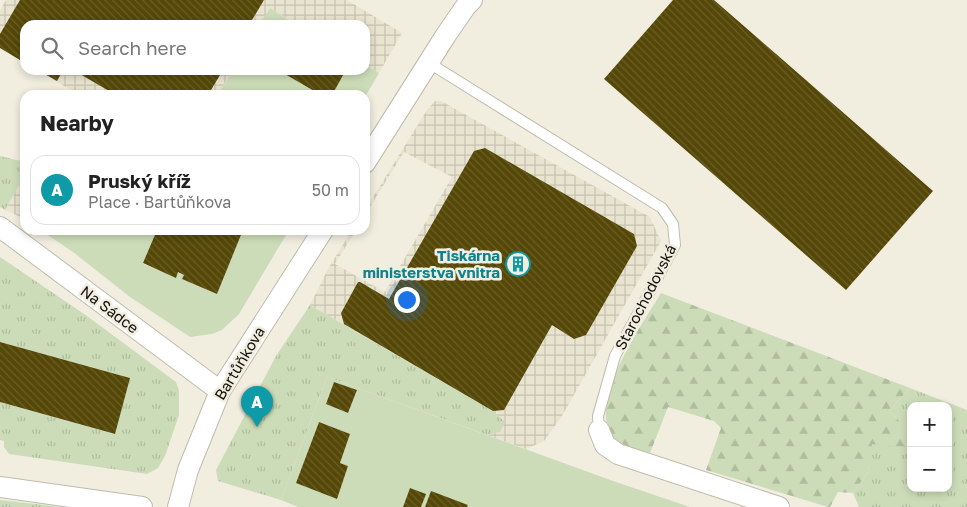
<!DOCTYPE html>
<meta charset="utf-8">
<style>
:root{--surface:#fff;--page:#f2f2f2;--text:#222;--muted:#767676;--line:#e0e0e0;--accent:#db2777}
body{margin:0;font-family:"Golos Text",sans-serif;background:var(--page);color:var(--text)}
.controls{position:absolute;right:15px;bottom:15px;display:grid;overflow:hidden;border-radius:10px;box-shadow:0 2px 8px #0003}
.controls button{width:45px;height:45px;display:grid;place-items:center;padding:0;border:0;border-bottom:1px solid var(--line);background:var(--surface);color:var(--text);font:25px sans-serif}
.you{position:absolute;left:406px;top:299px;width:18px;height:18px;margin:-12px;border:4px solid #fff;border-radius:50%;background:#1a73e8;box-shadow:0 0 0 8px #1a73e833}
.badge{display:grid;place-items:center;width:32px;height:32px;border-radius:50%;background:var(--accent);color:#fff;font-size:16px;font-weight:700}
.pin{position:absolute;translate:-50% -41px;filter:drop-shadow(0 1px 2px #0008)}
.pin::after{content:'';position:absolute;top:26px;width:18px;height:15px;background:inherit;clip-path:polygon(0 0,100% 0,50% 100%)}
.list{margin:0;padding:0;list-style:none}
h2{display:flex;justify-content:space-between;align-items:center;height:65px;margin:0;padding:0 20px;font-size:21px}
h2 small{font-size:16px;font-weight:400;color:var(--muted)}
.list li{display:grid;grid-template-columns:32px 1fr auto;gap:15px;align-items:center;box-sizing:border-box;height:70px;margin:0 10px 10px;padding:0 10px;border:1px solid var(--line);border-radius:15px}
.list b{display:block;font-size:19px;white-space:nowrap}
.list p{margin:0;font-size:16px;white-space:nowrap;color:var(--muted)}
.list em{font-size:16px;font-style:normal;color:var(--muted)}
.icon{flex:none;width:28px;height:28px;fill:none;stroke:currentColor;stroke-width:2;stroke-linecap:round;stroke-linejoin:round}
.map{position:relative;flex:none;width:967px;height:507px;overflow:hidden}
.search{position:absolute;background:var(--surface);box-shadow:0 2px 8px #0003;left:20px;top:20px;width:350px;height:55px;display:flex;align-items:center;gap:12px;box-sizing:border-box;padding:0 18px;border-radius:15px;color:var(--muted);font-size:19px}
.panel{position:absolute;background:var(--surface);box-shadow:0 2px 8px #0003;left:20px;top:90px;width:350px;height:145px;border-radius:15px}
.map>svg:first-child{display:block}
</style>
<div class="map">
<svg width="967" height="507" viewBox="0 0 967 507">
<defs>
<pattern id="industrial-grid" width="8" height="8" patternUnits="userSpaceOnUse" patternTransform="scale(1.25)"><rect width="8" height="8" fill="#e9e4cf"/><path d="M0 4h8M4 0v8" fill="none" stroke="#c7c3b1"/></pattern>
<pattern id="grass-tufts" width="24" height="20" patternUnits="userSpaceOnUse" patternTransform="scale(1.25)"><rect width="24" height="20" fill="#cddcb8"/><path d="M3 7l-1-3M5 7V3M7 7l1-3M15 17l-1-3M17 17v-4M19 17l1-3" fill="none" stroke="#afbc9d"/></pattern>
<pattern id="forest-firs" width="22" height="20" patternUnits="userSpaceOnUse" patternTransform="scale(1.25)"><rect width="22" height="20" fill="#cddcb8"/><path d="M5 1l3.5 6h-7zM16 11l3.5 6h-7z" fill="#afbc9d"/></pattern>
<pattern id="building-back-hatch" width="6" height="6" patternUnits="userSpaceOnUse" patternTransform="scale(1.25)"><rect width="6" height="6" fill="#554807"/><path d="M-1 5l2 2M0 0l6 6M5-1l2 2" fill="none" stroke="#695e2a"/></pattern>
</defs>
<rect width="100%" height="100%" fill="#f1eee0"/>
<g fill="url(#industrial-grid)">
<path d="M6,0H347L402,33L379,73L365,65V25H297L270,8L259,25H25V63L0,48V10Z"/>
<path d="M38,70H233L218,95H73L74,92Z"/>
<path d="M435,101H441L650,217L661,241L562,416L544,441L526,449L487,435L500,432L493,411L310,305L328,269L352,230H356L335,264L385,292L452,177L404,152L365,215V210L427,110Z"/>
<path d="M25,175V219L5,210Z"/>
</g>
<g fill="url(#grass-tufts)" fill-rule="evenodd">
<path d="M0,156L25,162V175L5,210L0,207Z"/>
<path d="M0,257L87,316L176,382L179,390V415L165,456L158,468L147,474L9,454L4,447V441L0,440V402L114,434L130,378L0,342Z"/>
<path d="M310,305L493,411L505,422L500,432L487,435L327,377L281,500L218,481L216,470L276,356Z"/>
<path d="M910,388L967,410V507H859L853,493L868,472L871,444L910,431L889,411ZM911,406H948V488H911Z"/>
<path d="M0,500L62,507H0Z"/>
</g>
<path fill="url(#forest-firs)" d="M661,293L910,388L889,411L910,431L907,448L872,444L868,472L853,493L838,492L830,507H828L706,470L721,428L714,421L668,407L650,453C640,451 622,446 615,439C583,407 644,322 661,293Z"/>
<g fill="#cddcb8" fill-rule="evenodd">
<path d="M270,8L293,23L292,25H259Z"/>
<path d="M365,65L379,73L365,97V95H332L346,70H365Z"/>
<path d="M233,70H278L321,95H218Z"/>
<path d="M40,230H78L81,234L87,230H157L143,264L176,277L178,272L184,275L182,279L217,294L243,230H289L239,314L222,330L212,334L190,337L130,297L73,252Z"/>
<path d="M327,377L613,481L690,507H467L468,505L431,492L425,507H421L425,494L410,488L403,507H298L281,500ZM334,382L357,390L348,413L326,404ZM319,422L350,434L340,463L348,466L337,499L296,483Z"/>
</g>
<g fill="url(#building-back-hatch)">
<path d="M20,0H264L249,25H25V63L0,48V34Z"/>
<path d="M673,0H714L933,191L846,290L604,79Z"/>
<path d="M38,70H63L57,81Z"/>
<path d="M73,70H223L208,95H116Z"/>
<path d="M278,70H346L332,95H321Z"/>
<path d="M485,148L634,234L637,246L586,335L574,339L552,325L504,410L493,411L344,324L341,313L358,282H360L389,299L474,151Z"/>
<path d="M157,230H243L217,294L182,279L184,275L178,272L176,278L143,263Z"/>
<path d="M0,342L130,378L115,434L0,402Z"/>
<path d="M334,382L357,390L348,413L326,404Z"/>
<path d="M319,422L350,434L340,463L348,466L337,499L296,483Z"/>
<path d="M410,488L426,494L421,507H403Z"/>
<path d="M431,491L468,505L467,507H425Z"/>
</g>
<g fill="none" stroke-linecap="round" stroke-linejoin="round">
<g stroke="#bfbcae" stroke-width="12">
<path id="service" d="M429,63L662,208L673,224L675,245L615,356L598,416L599,430"/>
</g>
<g stroke="#bfbcae" stroke-width="22">
<g id="minor">
<path d="M365,163L446,35L466,6L472,0"/>
<path d="M0,227L220,391"/>
<path d="M599,430L605,445L618,454L779,507"/>
<path d="M0,487L142,507"/>
<path d="M178,507L188,470L220,391L323,230"/>
</g>
</g>
<use href="#service" stroke="#fff" stroke-width="10"/>
<use href="#minor" stroke="#fff" stroke-width="20"/>
</g>
<defs>
<g id="building-ring" transform="scale(1.25)"><circle r="9.5" fill="#f1eee0" stroke="#0f9aa8" stroke-width="1.5"/><path d="M-4-6H4V6H1V3H-1V6H-4ZM-2.5-4.3h1.7v1.8h-1.7ZM.8-4.3h1.7v1.8H.8ZM-2.5-1h1.7V.8h-1.7ZM.8-1h1.7V.8H.8Z" fill="#0f9aa8"/></g>
</defs>
<g fill-rule="evenodd">
<use href="#building-ring" x="518" y="264"/>
</g>
<g text-anchor="middle" dominant-baseline="central" stroke-width="5" stroke-linejoin="round" paint-order="stroke">
<g font-size="15" font-weight="bold" fill="#0d838f" stroke="#f1eee0" text-anchor="end">
<text x="500" y="255">Tiskárna<tspan x="500" dy="17">ministerstva vnitra</tspan></text>
</g>
<g font-size="15" fill="#12110c" stroke="#f1eee0">
<text transform="translate(645 297) rotate(-63)">Starochodovská</text>
<text transform="translate(110 309) rotate(37)">Na Sádce</text>
<text transform="translate(239 363) rotate(-59)">Bartůňkova</text>
</g>
</g>
</svg>
<div class="controls">
<button>+</button>
<button>−</button>
</div>
<div class="you"></div>
<div class="pin badge" style="left:257px;top:427px;background:#0f9aa8">A</div>
<div class="search"><svg class="icon" aria-label="search" viewBox="0 0 24 24"><circle cx="10" cy="10" r="6"/><path d="M15 15l6 6"/></svg>Search here</div>
<section class="panel">
<h2>Nearby<small></small></h2>
<ul class="list">
<li><span class="badge" style="background:#0f9aa8">A</span><div><b>Pruský kříž</b><p>Place · Bartůňkova</p></div><em>50 m</em></li>
</ul>
</section>
</div>
